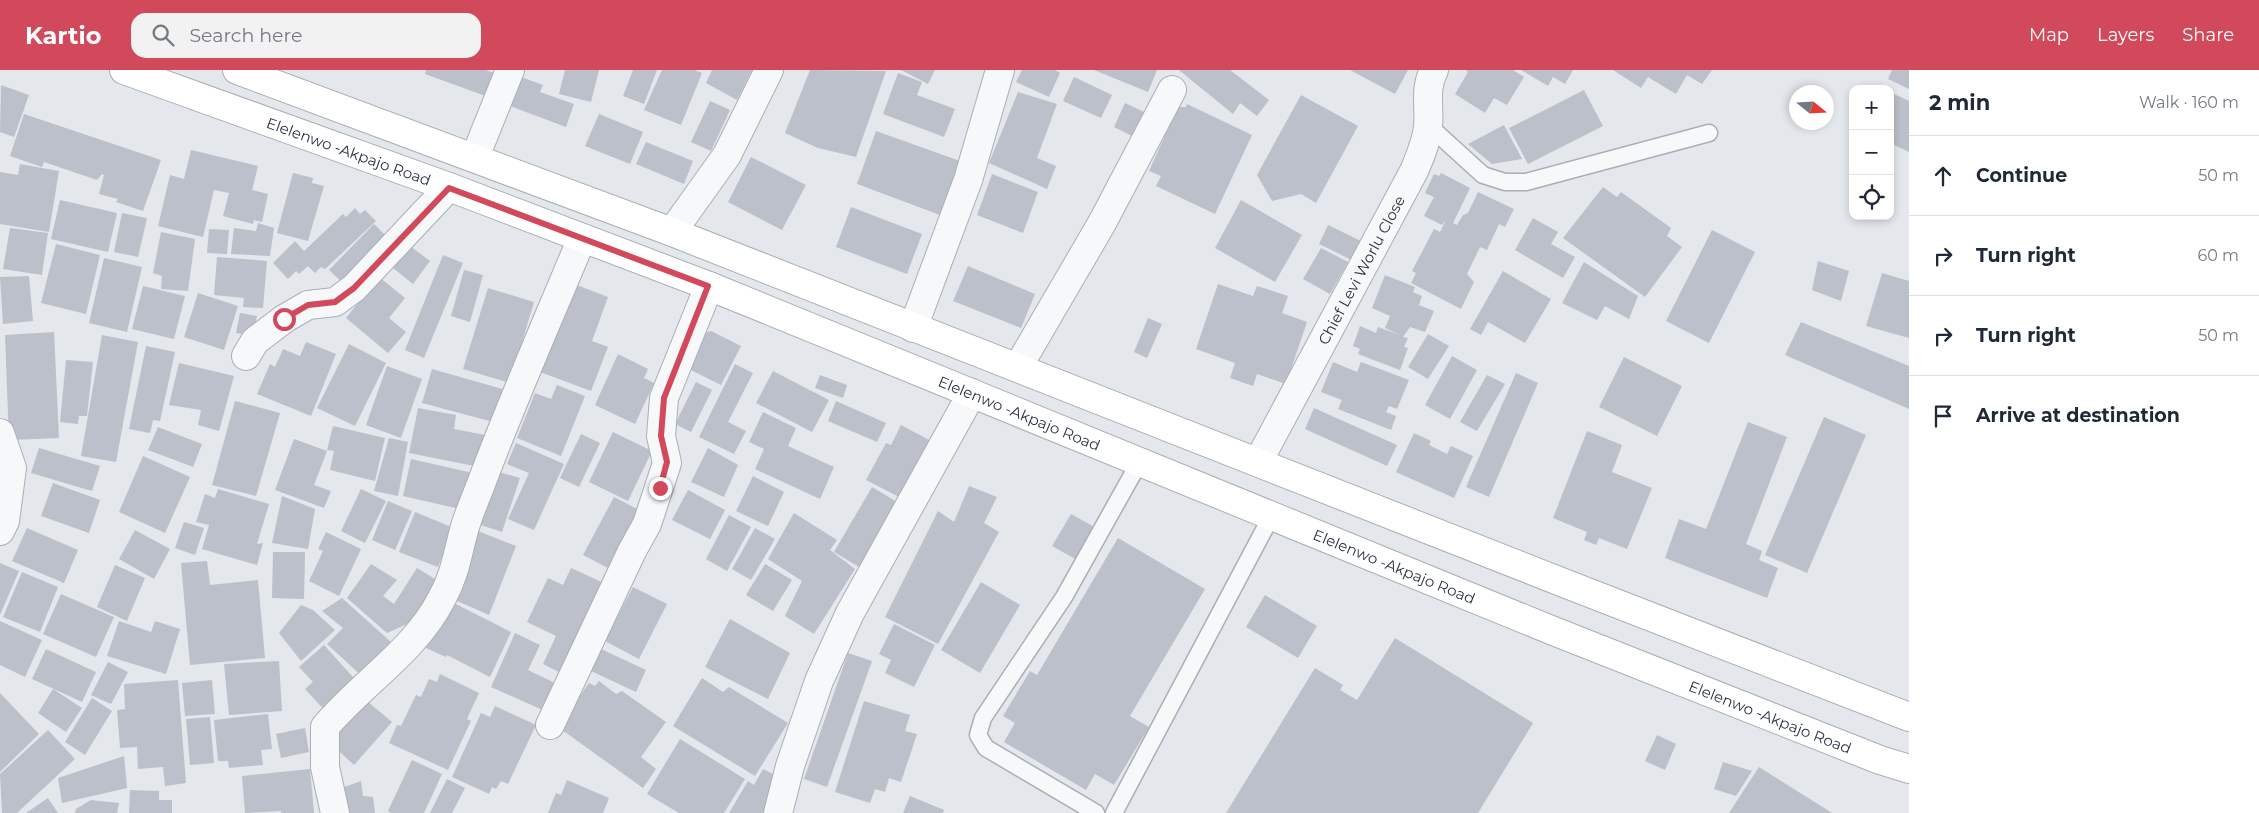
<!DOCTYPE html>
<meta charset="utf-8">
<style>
:root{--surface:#fff;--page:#f2f2f3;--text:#1f2937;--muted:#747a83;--line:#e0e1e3;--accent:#d1495b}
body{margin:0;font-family:Montserrat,sans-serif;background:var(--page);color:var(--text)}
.controls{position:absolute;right:15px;top:15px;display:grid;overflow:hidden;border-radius:10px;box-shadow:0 2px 8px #0003}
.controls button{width:45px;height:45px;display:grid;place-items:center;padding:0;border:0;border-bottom:1px solid var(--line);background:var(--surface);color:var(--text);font:25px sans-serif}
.compass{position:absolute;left:1789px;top:15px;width:45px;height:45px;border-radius:50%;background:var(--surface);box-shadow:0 2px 8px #0003;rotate:108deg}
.stop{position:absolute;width:15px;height:15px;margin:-11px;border:4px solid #d1495b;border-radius:50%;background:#fff}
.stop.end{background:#d1495b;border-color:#fff;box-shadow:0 1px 5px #0008}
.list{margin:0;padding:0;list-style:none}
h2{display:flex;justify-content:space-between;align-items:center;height:65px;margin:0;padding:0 20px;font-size:21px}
h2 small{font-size:16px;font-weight:400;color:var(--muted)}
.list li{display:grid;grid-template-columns:32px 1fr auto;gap:15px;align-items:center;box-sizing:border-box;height:80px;padding:0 20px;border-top:1px solid var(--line)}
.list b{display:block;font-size:19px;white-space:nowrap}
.list em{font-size:16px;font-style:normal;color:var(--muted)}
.icon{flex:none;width:28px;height:28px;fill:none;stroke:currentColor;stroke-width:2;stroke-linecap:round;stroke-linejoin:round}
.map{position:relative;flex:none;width:1909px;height:743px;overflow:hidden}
header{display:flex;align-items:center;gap:30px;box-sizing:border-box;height:70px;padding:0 25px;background:var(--accent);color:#fff}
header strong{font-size:24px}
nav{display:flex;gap:28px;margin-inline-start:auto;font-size:18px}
.search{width:350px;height:45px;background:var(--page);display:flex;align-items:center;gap:12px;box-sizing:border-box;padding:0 18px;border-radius:15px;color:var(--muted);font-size:19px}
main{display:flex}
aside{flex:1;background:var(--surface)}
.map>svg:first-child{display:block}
</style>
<header>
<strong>Kartio</strong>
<div class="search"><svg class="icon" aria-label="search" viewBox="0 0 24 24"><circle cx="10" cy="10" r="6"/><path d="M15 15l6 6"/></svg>Search here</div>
<nav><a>Map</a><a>Layers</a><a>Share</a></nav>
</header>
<main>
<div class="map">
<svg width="1909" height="743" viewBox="0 0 1909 743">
<rect width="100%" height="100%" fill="#e4e7ec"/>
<g fill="#bbc0ca">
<path d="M426,0H486L499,5L491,28L425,4Z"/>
<path d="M565,0H599L591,32L559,24Z"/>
<path d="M633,0H657L644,34L623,26Z"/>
<path d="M662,0H695L702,3L681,55L644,40Z"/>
<path d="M712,0H752L737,30L706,13Z"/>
<path d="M810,0L886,1L856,87L818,78L785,63Z"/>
<path d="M901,0H935L928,14Z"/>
<path d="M1022,0H1055L1060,3L1049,27L1016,12Z"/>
<path d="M1094,0H1157L1148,22Z"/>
<path d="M1179,0H1230L1269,30L1257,46L1240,33L1233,44Z"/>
<path d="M1350,0H1408L1395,24Z"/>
<path d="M1466,0H1513L1524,7L1507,35L1494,28L1485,43L1455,24L1468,2Z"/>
<path d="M1521,0H1573L1565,14L1553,7L1548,16Z"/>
<path d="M1613,0H1712L1702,14L1687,5L1676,24L1648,7L1641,18Z"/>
<path d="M1892,0H1909V19L1888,9Z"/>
<path d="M898,3L922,12L917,25L955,39L944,67L883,44Z"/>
<path d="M518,6L543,15L540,22L574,34L566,57L507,35Z"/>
<path d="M1074,7L1112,25L1101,48L1063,31Z"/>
<path d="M1,15L29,25L14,67L0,62Z"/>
<path d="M1584,20L1603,56L1528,94L1509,58Z"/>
<path d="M1018,22L1057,34L1037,88L1056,96L1047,119L989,93Z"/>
<path d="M1894,24L1909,31V82L1890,73V31Z"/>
<path d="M1301,25L1358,56L1316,133L1301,124L1272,131L1257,105Z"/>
<path d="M710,31L730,40L711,81L691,72Z"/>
<path d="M1125,33L1144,42L1132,66L1114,57Z"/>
<path d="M1187,34L1252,65L1215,144L1156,116L1161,106L1149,101L1178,37H1186Z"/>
<path d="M24,44L161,90L143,141L116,132L118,129L99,124L104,105L102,104L97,110L44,92L42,97L10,86Z"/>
<path d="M599,44L643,62L630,94L585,76Z"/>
<path d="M1504,55L1522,89L1492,94L1468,74Z"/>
<path d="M876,61L960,91L940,145L857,114Z"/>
<path d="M646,72L693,91L684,114L636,94Z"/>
<path d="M191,80L258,96L252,120L268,124L262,152L254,150L253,154L223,146L229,123L214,120L203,167L158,156L170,105L184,109Z"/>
<path d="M751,87L806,115L782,160L728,132Z"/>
<path d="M20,94L59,101L49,162L0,154V102L18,105Z"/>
<path d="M293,103L313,108L312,113L324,116L308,171L277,163Z"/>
<path d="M1441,103L1470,118L1453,153L1457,155L1463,145L1468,143L1478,122L1514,139L1505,157L1499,154L1487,180L1480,177L1467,204L1474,212L1461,239L1411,213L1416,203L1412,201L1434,159L1440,162L1446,150L1442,155L1424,146L1434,127L1425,123L1434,104L1439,106Z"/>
<path d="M992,104L1038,122L1023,163L977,145Z"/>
<path d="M1603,117L1617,127L1621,122L1671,158L1667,166L1682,177L1645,227L1563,168Z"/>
<path d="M60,130L117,143L108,182L51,169Z"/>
<path d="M1241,130L1302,165L1275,212L1215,178Z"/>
<path d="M851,137L922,164L907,204L836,177Z"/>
<path d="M355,138L360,144L365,140L376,151L325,199L321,197L315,203L308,196L299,204L296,201L288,209L273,193L295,171L304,181L343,144L346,147Z"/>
<path d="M122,143L147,148L138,187L114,182Z"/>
<path d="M1533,148L1558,162L1551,174L1575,187L1563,208L1515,180Z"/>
<path d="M258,153L274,158L270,186L231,184L234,158L256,161Z"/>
<path d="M374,154L391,171L346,216L329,200Z"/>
<path d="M1328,155L1363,172L1354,191L1319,174Z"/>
<path d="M10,158L48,163L42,205L3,199Z"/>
<path d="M209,159L229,160L227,184L207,183Z"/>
<path d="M1712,160L1755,182L1709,273L1666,251Z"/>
<path d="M161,162L195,169L188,221L161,219L162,206L153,203Z"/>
<path d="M56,174L100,185L86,244L41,233Z"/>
<path d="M410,176L430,191L413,214L393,198Z"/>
<path d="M1321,178L1348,192L1330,224L1303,209Z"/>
<path d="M443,185L463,193L424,288L405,280Z"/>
<path d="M217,187L267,191L263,238L243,237L244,228L214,225Z"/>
<path d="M104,188L142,197L127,262L89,253Z"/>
<path d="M1818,191L1849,201L1841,231L1812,220Z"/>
<path d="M1584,192L1638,226L1629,249L1605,236L1597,250L1562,233Z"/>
<path d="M968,196L1035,224L1021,258L953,231Z"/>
<path d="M464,200L483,205L470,252L451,246Z"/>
<path d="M1503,201L1551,229L1525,273L1488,252L1481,265L1470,259Z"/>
<path d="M1882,203L1909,211V268L1866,256Z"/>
<path d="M1385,205L1415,217L1413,222L1422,226L1419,235L1434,241L1425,262L1410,257L1403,267L1408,268L1404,277L1408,278L1400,300L1358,284L1360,279L1353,276L1360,256L1376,263L1378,257L1400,265L1385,258L1390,246L1372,238Z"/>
<path d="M29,206L33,251L3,254L0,207Z"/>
<path d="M379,207L405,228L389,248L406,262L388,283L346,248Z"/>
<path d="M569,212L608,227L592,271L608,277L591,321L535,300Z"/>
<path d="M1218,214L1253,226L1257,216L1288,226L1282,243L1307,252L1286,314L1257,304L1253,316L1230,308L1235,293L1196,279Z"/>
<path d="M143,216L185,226L174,269L132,259Z"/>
<path d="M488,218L534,232L510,313L463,299Z"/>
<path d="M198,223L238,236L224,280L184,267Z"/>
<path d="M240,243L257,246L253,266L236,263Z"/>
<path d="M1148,248L1162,254L1147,288L1134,282Z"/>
<path d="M1801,252L1909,296V339L1785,285Z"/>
<path d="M711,261L741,276L721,315L683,296L699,265Z"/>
<path d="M54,262L59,368L9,370L5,265Z"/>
<path d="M1428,264L1449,276L1428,309L1408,297Z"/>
<path d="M102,265L138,272L116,392L81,386Z"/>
<path d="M306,272L336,284L311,346L257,324L270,294L275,297L283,279L300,286Z"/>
<path d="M349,274L386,293L355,356L317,338Z"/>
<path d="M146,276L175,282L160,351L153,350L150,363L129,359Z"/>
<path d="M618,284L648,299L644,308L654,313L635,354L595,335Z"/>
<path d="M1452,286L1477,300L1450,349L1425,335Z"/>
<path d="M1624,287L1682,316L1657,366L1599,337Z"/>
<path d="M66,290L93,292L87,346H79L78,354L60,352Z"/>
<path d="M1333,292L1357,302L1361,292L1409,310L1397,339L1389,336L1386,342L1396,346L1391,360L1338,339L1342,330L1321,322Z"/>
<path d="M179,293L234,306L219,361L198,355L201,340L169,335Z"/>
<path d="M735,294L753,303L728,352L746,361L734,384L699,367Z"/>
<path d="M387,296L422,309L401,368L366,355Z"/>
<path d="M432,299L506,320L497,353L422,333Z"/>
<path d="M773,301L829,330L812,362L756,333Z"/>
<path d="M1516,303L1538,313L1489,427L1466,417Z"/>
<path d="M820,305L847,315L843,328L815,318Z"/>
<path d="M1487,305L1505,314L1477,361L1460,352Z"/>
<path d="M696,312L712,320L691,362L675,354Z"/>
<path d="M557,315L585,326L561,386L517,368L535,323L551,329Z"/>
<path d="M235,331L280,343L256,426L212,415Z"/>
<path d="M836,331L886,353L877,372L828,351Z"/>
<path d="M418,338L456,345L454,359L485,365L479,397L409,383Z"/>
<path d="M1314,338L1397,375L1387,396L1305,359Z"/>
<path d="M763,342L796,358L788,376L834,397L820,429L755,399L764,379L749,372Z"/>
<path d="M1824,347L1866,365L1807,503L1765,485Z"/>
<path d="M1748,352L1787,367L1746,474L1762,481L1759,490L1778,498L1767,528L1665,488L1679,449L1706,459Z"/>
<path d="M901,355L931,371L901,428L866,410L886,373L891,375Z"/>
<path d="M333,356L385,368L375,411L330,400L334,381L327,380Z"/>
<path d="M158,357L202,374L193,397L148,380Z"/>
<path d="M1587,361L1622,375L1612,402L1652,418L1627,479L1599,468L1596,475L1584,470L1587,462L1553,448Z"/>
<path d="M613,362L652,381L628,431L589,412Z"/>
<path d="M1414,363L1431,371L1429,375L1447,384L1451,376L1473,386L1454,428L1396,402Z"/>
<path d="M581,364L600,373L579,417L560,408Z"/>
<path d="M389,368L408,372L398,426L374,421Z"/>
<path d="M294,369L327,381L314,415L331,421L324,438L275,420Z"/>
<path d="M516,373L564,394L534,460L508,449L529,403L507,394Z"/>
<path d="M39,378L100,396L92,421L31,403Z"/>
<path d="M708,378L738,395L724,427L691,412Z"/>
<path d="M143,386L190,407L165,463L119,442Z"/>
<path d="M411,389L473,403L464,440L403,426Z"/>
<path d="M492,400L520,408L502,462L475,453Z"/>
<path d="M753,406L784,422L768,456L736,441Z"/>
<path d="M53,413L100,430L89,463L41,446Z"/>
<path d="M969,416L997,427L984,453L999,462L938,574L885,547L938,441L954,452Z"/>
<path d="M872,417L897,432L859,497L834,482Z"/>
<path d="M218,419L269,434L257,474L263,473L257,495L202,479L209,455L196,452L205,424L215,428Z"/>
<path d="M361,419L386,431L365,473L341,461Z"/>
<path d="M688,420L725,440L710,469L672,450Z"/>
<path d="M282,426L315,439L308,479L272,473Z"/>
<path d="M614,427L639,440L608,498L583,485Z"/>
<path d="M388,431L412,441L395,480L372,470Z"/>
<path d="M415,442L454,458L438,497L399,482Z"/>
<path d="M794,443L837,470L830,480L855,499L814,564L785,546L802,511L768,489Z"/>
<path d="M1071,444L1096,458L1077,490L1052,476Z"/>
<path d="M729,445L751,457L727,501L706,489Z"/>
<path d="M184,452L204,458L195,485L175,478Z"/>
<path d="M27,458L78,480L64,513L12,491Z"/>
<path d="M755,458L775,469L751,510L732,499Z"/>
<path d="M135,460L170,479L154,509L119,489Z"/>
<path d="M478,461L516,476L489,545L455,530L473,484L469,482Z"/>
<path d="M326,462L361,479L339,526L309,511L323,481L318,479Z"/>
<path d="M1118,468L1205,519L1130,646L1149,657L1114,715L1095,704L1086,720L1004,672L1015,653L1003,646L1030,601L1037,605Z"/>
<path d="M273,482H305L304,529L272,528Z"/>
<path d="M207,491L210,515L258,510L265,588L190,595L181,493Z"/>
<path d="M0,493L19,501L0,545Z"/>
<path d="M371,494L397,510L383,526L394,534L417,498L440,512L416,550L387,563L347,528Z"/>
<path d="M765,494L792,510L773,541L746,525Z"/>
<path d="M115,495L145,508L127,551L97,537Z"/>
<path d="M571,498L606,514L563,604L543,594L556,566L527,552L548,508L563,515Z"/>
<path d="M22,502L58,517L40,562L3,547Z"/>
<path d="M981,512L1020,535L980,603L941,580Z"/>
<path d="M633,517L667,534L639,589L605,571Z"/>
<path d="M61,524L114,547L96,587L43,564Z"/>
<path d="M1265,525L1317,556L1298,588L1246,557Z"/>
<path d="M342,528L392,573L363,607L327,574L343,558L322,541Z"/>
<path d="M450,531L511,562L490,607L447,585L446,587L426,578Z"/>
<path d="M301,535L313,540L335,560L301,591L279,563Z"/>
<path d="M730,549L790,583L768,629L705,597Z"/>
<path d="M0,551L42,570L25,607L0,595Z"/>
<path d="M119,551L151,562L155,551L180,559L166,604L107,586Z"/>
<path d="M894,554L935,575L914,617L885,603L891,590L879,584Z"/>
<path d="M515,563L540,575L528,600L557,614L545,641L491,617Z"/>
<path d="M1395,568L1533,653L1478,743H1226L1315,598L1343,615L1340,620L1357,630Z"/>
<path d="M324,575L360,615L328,644L305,619L313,612L299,597Z"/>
<path d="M46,579L96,602L82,632L32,609Z"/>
<path d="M601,579L646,600L636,622L591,601Z"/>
<path d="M848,583L872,591L827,717L804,709Z"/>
<path d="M279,591L282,641L229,645L224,594Z"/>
<path d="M108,592L128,602L111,634L91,625Z"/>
<path d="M440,604L479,623L467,649L471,651L448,700L389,673L397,655L401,656L416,625L421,627L429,609L437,612Z"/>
<path d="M702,608L723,622L729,617L788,653L755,706L673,656Z"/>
<path d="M178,610L186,713L165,716L163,697L138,699L137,677L120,678L117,640L125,639L124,614Z"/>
<path d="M212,610L215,644L185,646L182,613Z"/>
<path d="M599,611L616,624L622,621L666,652L641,687L656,699L643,718L558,657L589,613L595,616Z"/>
<path d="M53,619L82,638L66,662L38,643Z"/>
<path d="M0,623L39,664L0,702Z"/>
<path d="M92,628L112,641L85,685L65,672Z"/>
<path d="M367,631L392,652L354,695L330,673Z"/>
<path d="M864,631L910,645L905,661L917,664L901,712L889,708L885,722L875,719L870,733L835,722Z"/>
<path d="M495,636L536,655L508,714L501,711L496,719L492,717L489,724L452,707L481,643L490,647Z"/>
<path d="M268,644L272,679L261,680L263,695L229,698L228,691H218L214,650Z"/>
<path d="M210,647L214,693L190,695L186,649Z"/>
<path d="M305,658L309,682L281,688L276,664Z"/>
<path d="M48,660L75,689L17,743H2L0,704Z"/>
<path d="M1657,665L1676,674L1665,700L1645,691Z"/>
<path d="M680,669L745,709L724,743H679L647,724Z"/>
<path d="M124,686L127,718L62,733L58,708Z"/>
<path d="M412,690L442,704L424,743H391L388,741Z"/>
<path d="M1723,692L1752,701L1736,726L1714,719Z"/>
<path d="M1759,697L1832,743H1729Z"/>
<path d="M310,699L314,743H281V741L245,743L242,706Z"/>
<path d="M763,699L777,706L764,743H729L748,711L754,715Z"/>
<path d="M447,709L465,718L452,743H430Z"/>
<path d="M567,710L609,728L603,743H548L556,723L561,725Z"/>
<path d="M361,711L363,726L373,727L375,743H344L339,719Z"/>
<path d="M130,720L159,721V730H172V743H129Z"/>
<path d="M910,726L944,740L943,743H903Z"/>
<path d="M48,728L58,743H26Z"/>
<path d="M91,730L119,733L117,743H75L76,739Z"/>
</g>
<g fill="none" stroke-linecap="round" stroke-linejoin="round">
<g stroke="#a9aeb7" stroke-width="19">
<g id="lane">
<path d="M1428,55L1483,105L1505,112H1526L1709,63"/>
<path d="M1096,743L986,678L978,665L983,648L1064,527L1140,391"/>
<path d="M1114,743L1272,445"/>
</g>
</g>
<g stroke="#a9aeb7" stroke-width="30">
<g id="street">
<path d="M475,87L510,0"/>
<path d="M672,162L727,85L769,0"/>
<path d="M913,258L968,110L1000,0"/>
<path d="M246,286L255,271L284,249L308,235L335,232L354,218L449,117"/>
<path d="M1018,297L1102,153L1172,20"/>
<path d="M0,363L12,398L5,451L0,461"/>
<path id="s1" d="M1258,392L1414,101C1420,87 1426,73 1428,57C1430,37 1424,19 1434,0"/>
<path d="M550,655L632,481L647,454L667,393L661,366L664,328L709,216"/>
<path d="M335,743L325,697V657C362,613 416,580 442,528C454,507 457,487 463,464C467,447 475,430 481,414C512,331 548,250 582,168"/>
<path d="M778,743L790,696L819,611L850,543L972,323"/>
</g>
</g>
<g stroke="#a9aeb7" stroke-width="30">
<g id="secondary">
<path id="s2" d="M124,0L449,117L709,216L1551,560L1880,690L1909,699"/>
<path d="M237,0L672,162L1569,515L1909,647"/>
</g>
</g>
<use href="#lane" stroke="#f7f8fa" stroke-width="16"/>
<use href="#street" stroke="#f7f8fa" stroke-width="28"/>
<use href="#secondary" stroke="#fff" stroke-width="28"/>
</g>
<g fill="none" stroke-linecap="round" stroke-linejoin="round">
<path stroke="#d1495b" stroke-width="6" d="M284,249L308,235L335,232L354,218L449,118L708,216L664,328L661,366L667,392L660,418"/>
</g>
<g text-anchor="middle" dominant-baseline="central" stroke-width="4.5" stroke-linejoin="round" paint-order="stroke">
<g font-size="15" fill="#2b3445" stroke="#f4f6f9">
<text stroke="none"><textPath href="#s2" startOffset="239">Elelenwo -Akpajo Road</textPath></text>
<text stroke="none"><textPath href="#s1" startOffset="218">Chief Levi Worlu Close</textPath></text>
<text stroke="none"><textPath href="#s2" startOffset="959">Elelenwo -Akpajo Road</textPath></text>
<text stroke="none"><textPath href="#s2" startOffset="1364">Elelenwo -Akpajo Road</textPath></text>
<text stroke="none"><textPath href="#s2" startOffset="1769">Elelenwo -Akpajo Road</textPath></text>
</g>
</g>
</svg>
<div class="controls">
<button>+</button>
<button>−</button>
<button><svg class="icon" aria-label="locate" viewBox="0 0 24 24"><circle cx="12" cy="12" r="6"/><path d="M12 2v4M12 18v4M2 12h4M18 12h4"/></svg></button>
</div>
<svg class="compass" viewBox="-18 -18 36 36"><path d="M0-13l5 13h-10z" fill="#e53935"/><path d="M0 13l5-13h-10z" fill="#747a83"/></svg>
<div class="stop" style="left:284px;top:249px"></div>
<div class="stop end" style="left:660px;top:418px"></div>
</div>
<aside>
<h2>2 min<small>Walk · 160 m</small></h2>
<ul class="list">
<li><svg class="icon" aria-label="ahead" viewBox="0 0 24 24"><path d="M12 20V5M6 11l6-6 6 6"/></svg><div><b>Continue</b></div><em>50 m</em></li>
<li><svg class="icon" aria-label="right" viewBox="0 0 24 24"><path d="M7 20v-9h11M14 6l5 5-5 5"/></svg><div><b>Turn right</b></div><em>60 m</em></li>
<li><svg class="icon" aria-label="right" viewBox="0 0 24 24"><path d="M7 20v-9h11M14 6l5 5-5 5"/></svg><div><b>Turn right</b></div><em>50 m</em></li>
<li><svg class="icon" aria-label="arrive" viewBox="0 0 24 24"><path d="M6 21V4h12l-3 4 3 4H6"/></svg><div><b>Arrive at destination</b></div></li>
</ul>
</aside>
</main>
